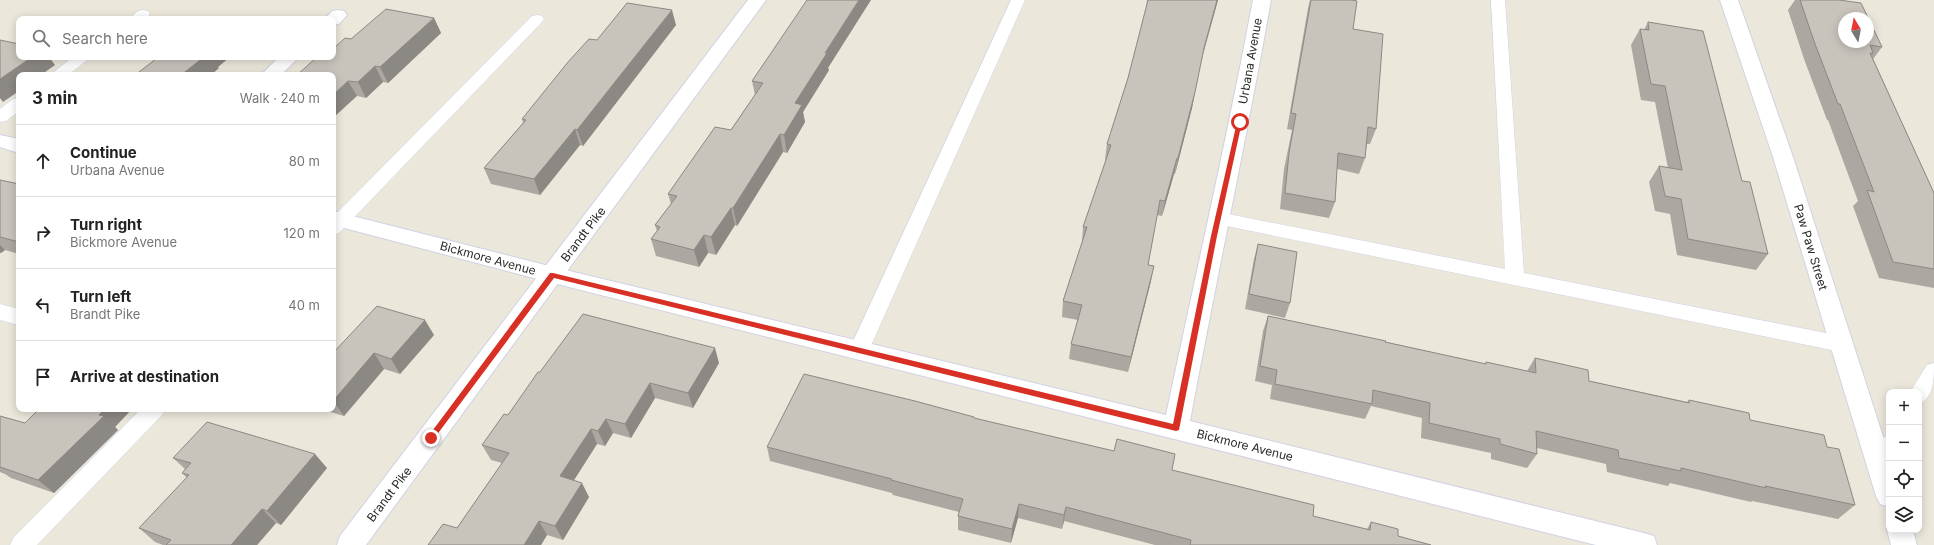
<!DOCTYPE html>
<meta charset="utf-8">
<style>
:root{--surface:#fff;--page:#f6f6f6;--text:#222;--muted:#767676;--line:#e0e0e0}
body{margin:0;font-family:Inter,sans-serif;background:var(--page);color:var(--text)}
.controls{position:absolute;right:12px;bottom:12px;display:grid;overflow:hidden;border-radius:8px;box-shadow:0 2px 10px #0003}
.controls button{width:36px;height:36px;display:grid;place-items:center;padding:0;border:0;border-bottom:1px solid var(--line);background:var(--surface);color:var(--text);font:20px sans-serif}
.compass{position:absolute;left:1838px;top:12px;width:36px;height:36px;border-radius:50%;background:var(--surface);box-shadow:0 2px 10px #0003;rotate:350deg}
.stop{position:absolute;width:12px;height:12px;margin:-9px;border:3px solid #d93025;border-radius:50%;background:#fff}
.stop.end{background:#d93025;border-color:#fff;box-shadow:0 1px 4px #0008}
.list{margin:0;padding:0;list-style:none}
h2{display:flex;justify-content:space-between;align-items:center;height:52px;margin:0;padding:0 16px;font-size:17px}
h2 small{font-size:13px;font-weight:400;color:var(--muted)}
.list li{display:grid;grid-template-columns:26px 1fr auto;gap:12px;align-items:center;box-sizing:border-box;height:72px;padding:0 16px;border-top:1px solid var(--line)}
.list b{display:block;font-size:15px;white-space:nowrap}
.list p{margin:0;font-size:13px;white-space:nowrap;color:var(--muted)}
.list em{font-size:13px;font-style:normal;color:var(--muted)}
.icon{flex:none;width:22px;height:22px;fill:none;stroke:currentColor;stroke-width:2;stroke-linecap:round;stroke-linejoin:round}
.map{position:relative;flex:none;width:1934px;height:545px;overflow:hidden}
.search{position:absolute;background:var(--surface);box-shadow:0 2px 10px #0003;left:16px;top:16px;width:320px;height:44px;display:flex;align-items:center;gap:10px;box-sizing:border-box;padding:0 14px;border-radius:8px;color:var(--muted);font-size:15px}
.panel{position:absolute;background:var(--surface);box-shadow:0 2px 10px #0003;left:16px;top:72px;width:320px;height:340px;border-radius:8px}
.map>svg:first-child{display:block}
</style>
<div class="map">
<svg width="1934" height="545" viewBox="0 0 1934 545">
<rect width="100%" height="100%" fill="#ece7db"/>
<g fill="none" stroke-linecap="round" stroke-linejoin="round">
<g stroke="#d0d2e3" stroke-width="1">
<g id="lane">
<path d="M1011,0H1025L869,350L866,356L859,358L852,356L849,350Z"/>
<path d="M1491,0H1505L1524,273L1841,336L1848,338L1851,344L1848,350L1841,352L1212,223L1209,218L1212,213L1218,212L1505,269Z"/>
<path d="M143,10L148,11L150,14L146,19H129L138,11Z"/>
<path d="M537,15L542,16L544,19L542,22L339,233L333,235V217L532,16Z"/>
<path d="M73,57H91L68,75H50Z"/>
<path d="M19,98V111L6,121L0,122V109L13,99Z"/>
<path d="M0,304L19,309V325L0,320Z"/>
<path d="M1934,363C1934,379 1934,397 1919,404V392H1910L1927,365Z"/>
<path d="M141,409H166L162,415L37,545H10L14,537Z"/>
<path d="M1889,435C1889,450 1895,476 1870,468L1867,461C1872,450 1878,439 1889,435Z"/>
</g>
</g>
<g stroke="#d0d2e3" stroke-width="2">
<g id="street">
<path d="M1253,0H1271C1246,141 1216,281 1190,421L1644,533L1654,536L1657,545H1596L553,283L333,225V211L553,267L1166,415C1195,277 1227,139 1253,0Z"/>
<path d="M1720,0H1738L1793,157L1889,455V507L1880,504L1876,496L1773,157Z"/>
<path d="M338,10L344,11L347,15L339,24L333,25V19H325L332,11Z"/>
<path d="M279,57H299L281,75H261Z"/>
<path d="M0,135L19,139V153L0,147Z"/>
<path d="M1889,525V530H1913L1917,545H1891L1887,530Z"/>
</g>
</g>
<g stroke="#d0d2e3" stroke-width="2">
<path id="secondary" d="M748,0H766L366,545H337L340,536Z"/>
</g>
<use href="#lane" fill="#fff" fill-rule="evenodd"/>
<use href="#street" fill="#fff" fill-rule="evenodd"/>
<use href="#secondary" fill="#fff" fill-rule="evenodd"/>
</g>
<g fill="#aca8a1">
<path d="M1147,0H1218L1201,62L1192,108L1175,174H1174L1162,216L1157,215L1148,265L1151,281L1128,372L1069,359L1071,344L1078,320L1062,317L1063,301L1082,242L1083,227L1106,160L1105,159L1107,144L1128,78L1146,9Z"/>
<path d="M1310,0H1351L1353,29L1376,129L1370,144H1367L1365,158L1359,174L1337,169L1335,202L1329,218L1280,209L1284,169L1292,130L1287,129L1308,8Z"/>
<path d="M1795,0H1839L1882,47L1873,59L1934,193V288L1879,278L1853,206L1858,201L1828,120H1827L1804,59L1788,10Z"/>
<path d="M434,18L441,33L388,83L383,82L366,98L357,96L322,58Z"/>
<path d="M1648,22L1742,181L1768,254L1756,270L1677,255L1670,214L1655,211L1649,182L1659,166L1668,168L1655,102L1641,100L1631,45L1640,29L1644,30Z"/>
<path d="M676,25L583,146L580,145L540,195L491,184L484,168L523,123L522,119L597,40Z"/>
<path d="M828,68L829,70L803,112L805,122L787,153L783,152L737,226L735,225L716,255L708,253L699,267L656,256L651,239L657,231L655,225L671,204L668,194L731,130L755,95L752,81Z"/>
<path d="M0,180L19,184V254L5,250L1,253H0Z"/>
<path d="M1258,244L1290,303L1285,318L1245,309L1254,259Z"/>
<path d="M1268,316L1485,364L1486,362L1527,371L1535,358L1589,381L1687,402L1689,400L1750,420L1827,447L1855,505L1838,519L1752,501L1751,502L1670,483L1668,486L1607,472L1606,464L1537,448V454L1527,468L1491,459V453L1421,438L1422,418L1371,406L1365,419L1270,399L1272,385L1255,381L1263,331Z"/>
<path d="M434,335L400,374L384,369L344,416L320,409H333V353Z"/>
<path d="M719,363L693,408L655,398L631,438L613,433L605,446L597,444L574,480L589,497L563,540L547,535L541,545H428L457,528L502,463L491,460L482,445L508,415L540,372Z"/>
<path d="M39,409H132L115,427L118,430L54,493L11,478L5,474L0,472V416L25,423Z"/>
<path d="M974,417V418L1172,470L1313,516L1367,529L1371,522L1398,536L1431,545H1155L1064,521L1062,529L1018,518L1011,543L958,530V516L959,512L893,495L892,493L770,461L767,447Z"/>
<path d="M173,458L327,468L281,525L276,523L257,545H163L155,542L139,528L187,478L182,473L185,469Z"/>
</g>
<g fill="#8c8883">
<path d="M859,0H871L828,68L829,70L803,112L805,122L787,153L784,135L795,103L825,53Z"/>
<path d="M1217,0H1218L1200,64L1204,48Z"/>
<path d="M672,10L676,25L583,146L577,130Z"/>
<path d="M434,18L441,33L388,83L380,67Z"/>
<path d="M32,57H49L55,65L41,75H19V91L3,102L0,98V79Z"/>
<path d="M204,57H230L218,67L219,68L211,75H181Z"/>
<path d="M375,66L383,82L366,98L358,82Z"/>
<path d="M348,81L357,96L333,118V95Z"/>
<path d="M1195,92L1192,108L1175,174L1178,158Z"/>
<path d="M575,129L580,145L540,195L534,179Z"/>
<path d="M780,134L783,152L737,226L733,208Z"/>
<path d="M1177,158L1174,174L1162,216L1165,201Z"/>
<path d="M731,208L735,225L716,255L711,237Z"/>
<path d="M704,235L708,253L699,267L694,250Z"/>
<path d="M0,245L5,250L1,253L0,252Z"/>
<path d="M1154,266L1151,281L1128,372L1131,357Z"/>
<path d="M425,320L434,335L400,374L391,359Z"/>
<path d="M715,348L719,363L693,408L688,393Z"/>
<path d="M374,353L384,369L344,416L333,401Z"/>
<path d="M650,383L655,398L631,438L625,424Z"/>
<path d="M105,409H132L115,427L118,430L54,493L38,480Z"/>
<path d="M606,419L613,433L605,446L598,431Z"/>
<path d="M591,429L597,444L567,491L560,476Z"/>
<path d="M315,454L327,468L281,525L267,511Z"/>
<path d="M582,483L589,497L563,540L555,526Z"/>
<path d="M1019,504L1018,518L1011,543L1012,529Z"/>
<path d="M1066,507L1064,521L1062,529L1064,515Z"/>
<path d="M262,509L276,523L257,545H231Z"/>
<path d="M539,521L547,535L541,545H524Z"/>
</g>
<g fill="#c8c3bb" stroke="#8c8883" fill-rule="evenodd">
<path d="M807,0H859L825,53H827L795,103L802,105L784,135L780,134L733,208H731L711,237L704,235L694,250L651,239L660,227L655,225L677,196L668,194L715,127L731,130L763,83L752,81Z"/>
<path d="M1148,0H1217L1204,48L1195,92L1178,158H1177L1165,201L1160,200L1148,265L1154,266L1131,357L1071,344L1082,305L1063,301L1087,227H1083L1111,145L1107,144L1128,78Z"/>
<path d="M1311,0H1351L1357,1L1353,29L1383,34L1376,129L1368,127L1365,158L1338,153L1335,202L1285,193L1289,153L1296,114L1291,113Z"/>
<path d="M1800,0H1839L1861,3L1882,47L1870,45L1873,53H1870L1934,193V269L1893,262L1867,190L1874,192L1840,104H1838L1815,44ZM1844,18H1868V42H1844Z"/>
<path d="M627,3L672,10L577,130L575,129L534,179L484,168L526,120L522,119L568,62L589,39L597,40Z"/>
<path d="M386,9L434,18L380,67L375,66L358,82L348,81L333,95V75H297L317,57L322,58L323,57H333V49L345,38L351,39Z"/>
<path d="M1648,22L1703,31L1742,181L1750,182L1768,254L1688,239L1681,199L1665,196L1659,166L1682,170L1665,86L1651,84L1640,29L1649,30Z"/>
<path d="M0,40L19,44V57H32L0,79Z"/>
<path d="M153,57H204L181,75H135L156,59L152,58Z"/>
<path d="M0,180L19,184V242L0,237Z"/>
<path d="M1258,244L1297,252L1290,303L1249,294Z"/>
<path d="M377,306L425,320L391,359L374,353L333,401V353Z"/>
<path d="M583,314L715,348L688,393L650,383L625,424L606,419L598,431L591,429L560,476L582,483L555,526L539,521L524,545H428L443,524L457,528L509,453L482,445L504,414L508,415L538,372H540Z"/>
<path d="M1268,316L1386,341L1385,342L1486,364V362L1536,373L1535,358L1588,370L1589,381L1689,403V400L1749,413L1750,420L1824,435L1827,447L1839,449L1855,505L1765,486L1766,488L1681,468V471L1619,458L1618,450L1536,431L1537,454L1500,444V439L1429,423L1430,403L1373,390L1372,404L1275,384L1277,370L1260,366Z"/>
<path d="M804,374L915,401L974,417V418L1114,451L1117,439L1175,454L1172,470L1314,505L1313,516L1370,530L1371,522L1398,529V536L1431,545H1190L1191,540L1066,507L1064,515L1019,504L1012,529L958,516L963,499L891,480L892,479L767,447Z"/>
<path d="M39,409H105L99,415L104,416L38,480L0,467V416L25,423Z"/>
<path d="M207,422L315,454L267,511L262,509L231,545H166L171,540L139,528L189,475L182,473L191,463L173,458Z"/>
</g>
<path fill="#d93025" d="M1240,120L1242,122L1217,236L1179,430L1176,431L554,278L433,440L431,441L427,438L550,273H553L1173,424L1211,236L1237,122Z"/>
<g text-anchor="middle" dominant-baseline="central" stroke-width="3" stroke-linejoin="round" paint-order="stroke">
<g font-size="12" fill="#2a2a2a" stroke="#fff">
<text transform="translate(1250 61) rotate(-80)">Urbana Avenue</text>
<text transform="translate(583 234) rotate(-53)">Brandt Pike</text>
<text transform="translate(1811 247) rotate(73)">Paw Paw Street</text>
<text transform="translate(488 258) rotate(15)">Bickmore Avenue</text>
<text transform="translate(1245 445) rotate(14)">Bickmore Avenue</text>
<text transform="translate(389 494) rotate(-53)">Brandt Pike</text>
</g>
</g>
</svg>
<div class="controls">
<button>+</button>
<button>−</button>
<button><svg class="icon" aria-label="locate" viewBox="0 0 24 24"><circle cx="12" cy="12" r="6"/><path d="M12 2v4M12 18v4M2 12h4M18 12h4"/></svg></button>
<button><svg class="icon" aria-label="layers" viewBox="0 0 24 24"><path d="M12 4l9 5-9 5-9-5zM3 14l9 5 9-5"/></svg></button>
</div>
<svg class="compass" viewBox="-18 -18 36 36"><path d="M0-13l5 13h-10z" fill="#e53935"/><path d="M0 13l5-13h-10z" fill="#767676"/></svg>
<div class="stop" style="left:1240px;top:122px"></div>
<div class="stop end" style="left:431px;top:438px"></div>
<div class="search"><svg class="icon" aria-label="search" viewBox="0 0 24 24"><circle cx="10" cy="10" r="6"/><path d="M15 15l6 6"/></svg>Search here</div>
<section class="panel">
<h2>3 min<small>Walk · 240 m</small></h2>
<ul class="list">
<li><svg class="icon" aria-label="ahead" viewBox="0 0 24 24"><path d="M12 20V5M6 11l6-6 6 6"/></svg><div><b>Continue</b><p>Urbana Avenue</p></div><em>80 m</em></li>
<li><svg class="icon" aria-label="right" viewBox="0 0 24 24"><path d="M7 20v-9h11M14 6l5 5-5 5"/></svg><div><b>Turn right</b><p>Bickmore Avenue</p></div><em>120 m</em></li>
<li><svg class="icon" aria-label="left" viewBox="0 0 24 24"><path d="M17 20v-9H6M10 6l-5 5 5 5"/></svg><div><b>Turn left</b><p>Brandt Pike</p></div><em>40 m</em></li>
<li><svg class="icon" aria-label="arrive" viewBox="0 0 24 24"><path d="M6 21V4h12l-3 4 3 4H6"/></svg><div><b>Arrive at destination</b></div></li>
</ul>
</section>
</div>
